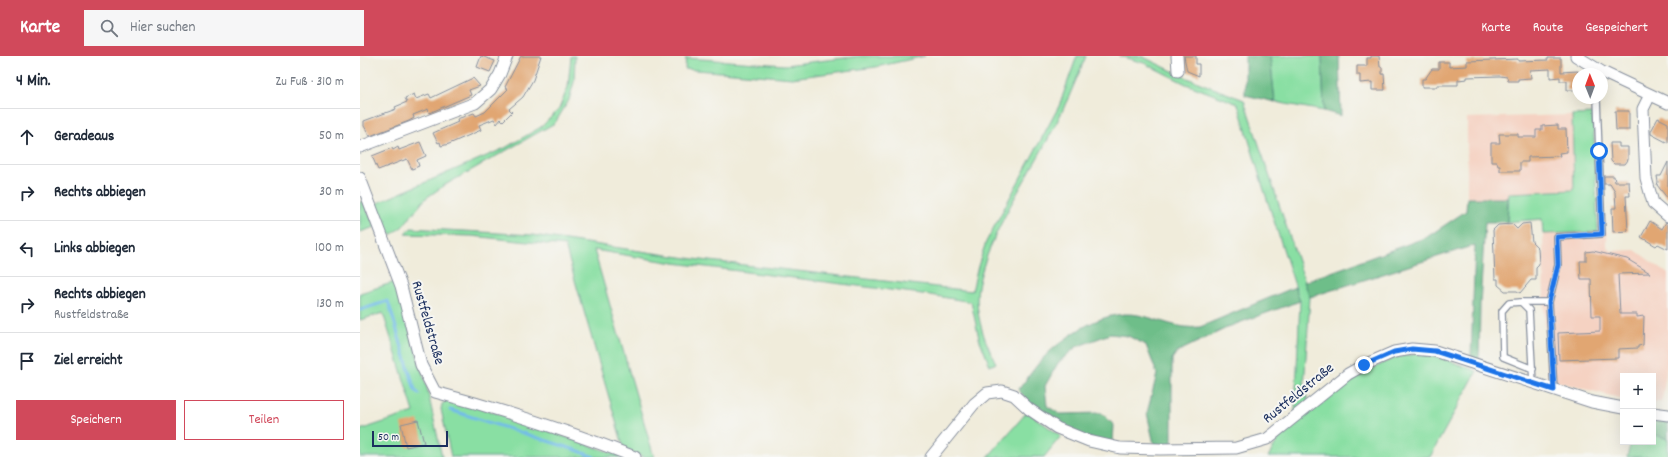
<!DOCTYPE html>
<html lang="de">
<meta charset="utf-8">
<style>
:root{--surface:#fff;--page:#f6f6f7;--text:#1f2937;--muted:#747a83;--line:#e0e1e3;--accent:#d1495b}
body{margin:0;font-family:Dekko,sans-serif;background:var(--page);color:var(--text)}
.controls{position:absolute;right:12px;bottom:12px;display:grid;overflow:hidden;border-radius:0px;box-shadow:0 4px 16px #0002}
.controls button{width:36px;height:36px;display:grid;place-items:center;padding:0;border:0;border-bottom:1px solid var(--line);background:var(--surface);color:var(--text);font:20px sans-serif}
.compass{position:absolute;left:1212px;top:12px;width:36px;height:36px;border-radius:50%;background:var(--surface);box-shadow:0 4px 16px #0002;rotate:359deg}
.scale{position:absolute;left:12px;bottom:10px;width:76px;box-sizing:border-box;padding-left:4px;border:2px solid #1b2f5e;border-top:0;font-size:11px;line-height:14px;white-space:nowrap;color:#1b2f5e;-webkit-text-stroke:3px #f6f6f2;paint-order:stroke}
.stop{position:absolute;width:12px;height:12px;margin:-9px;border:3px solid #1a73e8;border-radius:50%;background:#fff}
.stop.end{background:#1a73e8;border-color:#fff;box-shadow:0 1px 4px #0008}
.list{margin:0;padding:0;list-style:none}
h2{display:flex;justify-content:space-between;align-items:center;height:52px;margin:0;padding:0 16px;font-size:17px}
h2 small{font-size:13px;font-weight:400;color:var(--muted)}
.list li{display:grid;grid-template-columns:26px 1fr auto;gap:12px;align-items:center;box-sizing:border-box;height:56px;padding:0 16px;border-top:1px solid var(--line)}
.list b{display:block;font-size:15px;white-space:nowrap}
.list p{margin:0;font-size:13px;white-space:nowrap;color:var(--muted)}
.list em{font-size:13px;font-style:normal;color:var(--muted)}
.actions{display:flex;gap:8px;padding:12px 16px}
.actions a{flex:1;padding:9px 0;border:1px solid var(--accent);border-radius:0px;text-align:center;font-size:14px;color:var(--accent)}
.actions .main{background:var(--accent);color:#fff}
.icon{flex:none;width:22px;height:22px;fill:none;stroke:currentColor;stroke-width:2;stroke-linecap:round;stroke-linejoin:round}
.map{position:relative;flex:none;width:1308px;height:401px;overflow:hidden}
header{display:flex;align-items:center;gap:24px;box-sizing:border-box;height:56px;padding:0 20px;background:var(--accent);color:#fff}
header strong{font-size:19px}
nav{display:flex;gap:22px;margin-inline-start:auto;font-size:14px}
.search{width:280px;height:36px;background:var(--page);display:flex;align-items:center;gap:10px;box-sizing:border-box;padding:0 14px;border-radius:0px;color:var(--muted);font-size:15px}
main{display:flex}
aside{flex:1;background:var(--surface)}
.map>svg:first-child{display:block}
</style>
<header>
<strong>Karte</strong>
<div class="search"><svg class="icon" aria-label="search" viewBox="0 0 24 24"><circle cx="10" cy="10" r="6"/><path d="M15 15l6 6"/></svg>Hier suchen</div>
<nav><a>Karte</a><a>Route</a><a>Gespeichert</a></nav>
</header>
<main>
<aside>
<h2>4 Min.<small>Zu Fuß · 310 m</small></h2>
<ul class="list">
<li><svg class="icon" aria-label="ahead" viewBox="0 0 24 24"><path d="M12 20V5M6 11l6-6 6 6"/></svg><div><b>Geradeaus</b></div><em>50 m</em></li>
<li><svg class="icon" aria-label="right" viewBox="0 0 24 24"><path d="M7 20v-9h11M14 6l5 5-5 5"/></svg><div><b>Rechts abbiegen</b></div><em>30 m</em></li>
<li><svg class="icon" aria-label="left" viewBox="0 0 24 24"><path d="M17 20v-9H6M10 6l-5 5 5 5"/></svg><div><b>Links abbiegen</b></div><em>100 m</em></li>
<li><svg class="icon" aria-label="right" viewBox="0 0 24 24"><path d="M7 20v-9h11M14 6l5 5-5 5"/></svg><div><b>Rechts abbiegen</b><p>Rustfeldstraße</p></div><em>130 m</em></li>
<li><svg class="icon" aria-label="arrive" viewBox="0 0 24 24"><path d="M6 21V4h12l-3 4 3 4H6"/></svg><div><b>Ziel erreicht</b></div></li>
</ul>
<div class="actions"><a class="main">Speichern</a><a>Teilen</a></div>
</aside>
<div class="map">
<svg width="1308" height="401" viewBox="0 0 1308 401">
<rect width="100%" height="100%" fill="#f6f6f2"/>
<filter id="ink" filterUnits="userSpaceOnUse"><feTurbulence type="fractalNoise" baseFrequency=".025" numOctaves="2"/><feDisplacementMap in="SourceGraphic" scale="8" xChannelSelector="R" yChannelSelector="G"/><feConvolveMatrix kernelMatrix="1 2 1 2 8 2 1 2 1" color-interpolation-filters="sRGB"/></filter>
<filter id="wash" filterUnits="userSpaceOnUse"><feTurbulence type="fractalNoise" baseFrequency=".012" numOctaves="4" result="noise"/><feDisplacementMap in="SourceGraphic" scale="16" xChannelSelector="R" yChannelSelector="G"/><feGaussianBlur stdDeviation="0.9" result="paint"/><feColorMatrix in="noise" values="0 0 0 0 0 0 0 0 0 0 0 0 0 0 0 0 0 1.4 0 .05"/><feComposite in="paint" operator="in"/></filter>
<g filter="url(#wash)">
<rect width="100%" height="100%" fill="#f0ecdb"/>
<g fill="#f5d2c2">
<path d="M1212,59L1214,134L1149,137L1148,142H1107V62Z"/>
<path d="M1247,176V190L1251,195L1275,194L1308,218V304L1302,345L1293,347V320H1263V343L1188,323L1184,254L1183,178Z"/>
</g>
<g fill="#89dfa3" stroke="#528780">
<path d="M211,0H215L214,26L209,44L195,67L85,129L66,142L42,171L32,178L26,177L15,148L145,92L181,71L199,53L208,31Z"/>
<path d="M501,0H565L516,11L432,22L325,13L326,2L425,9Z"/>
<path d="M717,0H726C716,24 706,49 694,72C669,120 628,178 618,231C614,257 624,284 636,307L630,310L619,282L611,246L570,239L314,207L234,194L294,401H283L264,393L205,190L112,180L45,178L51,172L172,179L341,204L612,235L618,210L626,186L699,50Z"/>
<path d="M759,0H781L825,21L884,44L950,241L944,331L948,345L935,356L940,245L903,131L878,48L826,28L784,7Z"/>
<path d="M910,0H962L964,55L915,46Z"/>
<path d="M1233,58L1238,176L1183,178L1182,163L1147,166L1149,137L1214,134L1212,59Z"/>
<path d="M3,145L15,171L0,176V146Z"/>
<path d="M35,226L67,332L82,401H0V374L54,356L23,257L0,264V237Z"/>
<path d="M1057,298L1079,301L1117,315L1070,401H908L920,380L963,344L1004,317L1036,301Z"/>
<path d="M86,345L122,352L264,401H91L81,353L82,348Z"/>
<path d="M667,356L701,380L684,401H628Z"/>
<path d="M1293,378L1308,383V401H1267L1271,386H1293Z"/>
</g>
<g fill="#6ebe89" stroke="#447674">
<path d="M885,0H910L915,46L885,39Z"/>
<path d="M962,0H979L981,60L964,55Z"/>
<path d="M1107,142H1148L1147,166H1125L1120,249L1119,305L1111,301L1115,189L950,241L944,226L1067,181L1106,155Z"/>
<path d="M935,231L940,245L873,269L817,296L812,303V390L794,388L787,357L797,318L786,289L768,280L750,278L716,291L698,307L685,330L687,350L700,358L742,357L754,369L753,387L719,380L678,355L658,334C667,323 676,309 686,299C710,277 744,253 778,259C800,263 818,274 840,271Z"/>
<path d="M1293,362L1308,364V383L1293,378Z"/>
</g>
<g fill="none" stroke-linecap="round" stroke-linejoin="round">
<g stroke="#72bbea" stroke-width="3">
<path d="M0,254L28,245L55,334L59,338"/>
<path d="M90,354L219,395L234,401"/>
</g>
</g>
<g id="blocks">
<g fill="#e1a672">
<path d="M121,0L135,5L130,16L117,11Z"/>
<path d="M161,0H181L173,24L163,41L149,53L152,56L143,65L141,63L137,68L134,63L119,69L121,74L89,88L81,90L80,86L78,87L73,77L98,66L97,63L114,57L116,60L125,56L148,33L145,31Z"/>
<path d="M824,0H836V8H839V20L827,15Z"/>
<path d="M1011,0H1019L1020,11H1022V18H1024L1025,34H1012V26L1000,27V19H997V10H1007V2H1011Z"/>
<path d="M1188,2H1201V16L1218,15V34H1207V25H1200V21L1190,22V13L1170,14L1171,22L1158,23V25H1148L1147,21L1140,20L1107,21V23L1098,24V29H1077V31H1062V23H1065L1072,13H1079V6H1089V11L1107,10V5L1158,3V5L1188,4Z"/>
<path d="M113,22L120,30L109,34L111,39L69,57L68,53L53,59L54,62L49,65L10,80L4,70V65L36,53L35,51L47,46L45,42L54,38L56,43L69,38L71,42Z"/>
<path d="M1255,55H1269V74H1256Z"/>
<path d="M1298,62L1308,67V87L1291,78V75Z"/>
<path d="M1198,69V73H1206L1207,96L1199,97L1200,100L1168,101V106H1160V115H1140V110H1138L1137,106H1131V87H1140L1139,78H1158V81H1176V74H1182V70Z"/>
<path d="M60,86L66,100L57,104L59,110L52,113L47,103L18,114L12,100L32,92L33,94L38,91L39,94Z"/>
<path d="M1250,87H1259V91H1268V104L1265,108H1254L1251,105Z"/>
<path d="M1308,106V143L1297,129L1298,126L1297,120H1301Z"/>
<path d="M1244,120H1254L1255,126H1269L1270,140H1266L1268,175L1253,176L1252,152H1256L1255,136L1250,128H1244Z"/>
<path d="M1290,165L1302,173L1306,166L1308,167V193L1298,188L1296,190L1281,181Z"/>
<path d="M1170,167L1172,186L1178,192L1179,208L1176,211V224H1171L1160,237L1157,235H1145L1138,229V223H1135L1133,174L1138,169L1152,168L1157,173L1162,168Z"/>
<path d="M1233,195L1267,203L1290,217L1258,218L1260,258H1277V261L1284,260L1283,289L1278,290V292L1258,293V302L1199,304L1198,277L1240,275V260H1232L1231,223H1221L1220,205H1226V196Z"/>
<path d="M58,364L64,387L46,391L41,368Z"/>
</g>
</g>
</g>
<g filter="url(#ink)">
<use href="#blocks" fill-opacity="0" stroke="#868e9c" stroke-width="1"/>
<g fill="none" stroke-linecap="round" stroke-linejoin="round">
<g stroke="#868e9c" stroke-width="8">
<g id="lane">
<path d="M1161,246H1189"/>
<path d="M1173,313L1143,301L1142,255L1149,247L1161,246L1169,254L1173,327"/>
<path d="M1194,334L1189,246L1198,209L1197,181L1242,178L1237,42"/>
</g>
</g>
<g stroke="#868e9c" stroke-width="13">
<g id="street">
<path d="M817,0L818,15"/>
<path d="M1216,0L1242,16L1308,47"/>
<path d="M1290,39L1283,53L1286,122L1293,147L1308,160"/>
<path d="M0,91L115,47L131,33L140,18L147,0"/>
<path d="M0,122L41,230L61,309L75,336C143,354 209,375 275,401"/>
<path d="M1293,357L1308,359"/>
<path d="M571,401L614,348L627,337L642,335L654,339L669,353L697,372L729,385L760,392L800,393L876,392L907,383L988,318L1004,309L1034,296L1052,293L1075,295L1232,346L1263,352"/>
</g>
</g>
<use href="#lane" stroke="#fff" stroke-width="5.5"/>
<use href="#street" stroke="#fff" stroke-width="11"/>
</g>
</g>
<g fill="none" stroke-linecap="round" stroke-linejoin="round" filter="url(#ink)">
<path stroke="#1a73e8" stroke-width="5" d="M1004,309L1034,296L1052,293L1075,295L1194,334L1189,246L1198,209L1197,181L1242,178L1239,95"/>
</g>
<g text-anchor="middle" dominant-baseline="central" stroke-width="4" stroke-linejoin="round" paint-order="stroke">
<g font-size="15" fill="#1b2f5e" stroke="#f6f6f2">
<text transform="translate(67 267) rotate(74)">Rustfeldstraße</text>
<text transform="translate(939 338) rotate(-39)">Rustfeldstraße</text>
</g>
</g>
</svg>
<div class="controls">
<button>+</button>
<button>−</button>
</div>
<svg class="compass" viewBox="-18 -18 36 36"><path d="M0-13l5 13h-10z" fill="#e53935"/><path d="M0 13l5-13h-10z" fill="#747a83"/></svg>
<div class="scale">50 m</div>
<div class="stop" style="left:1239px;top:95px"></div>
<div class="stop end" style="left:1004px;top:309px"></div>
</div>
</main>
